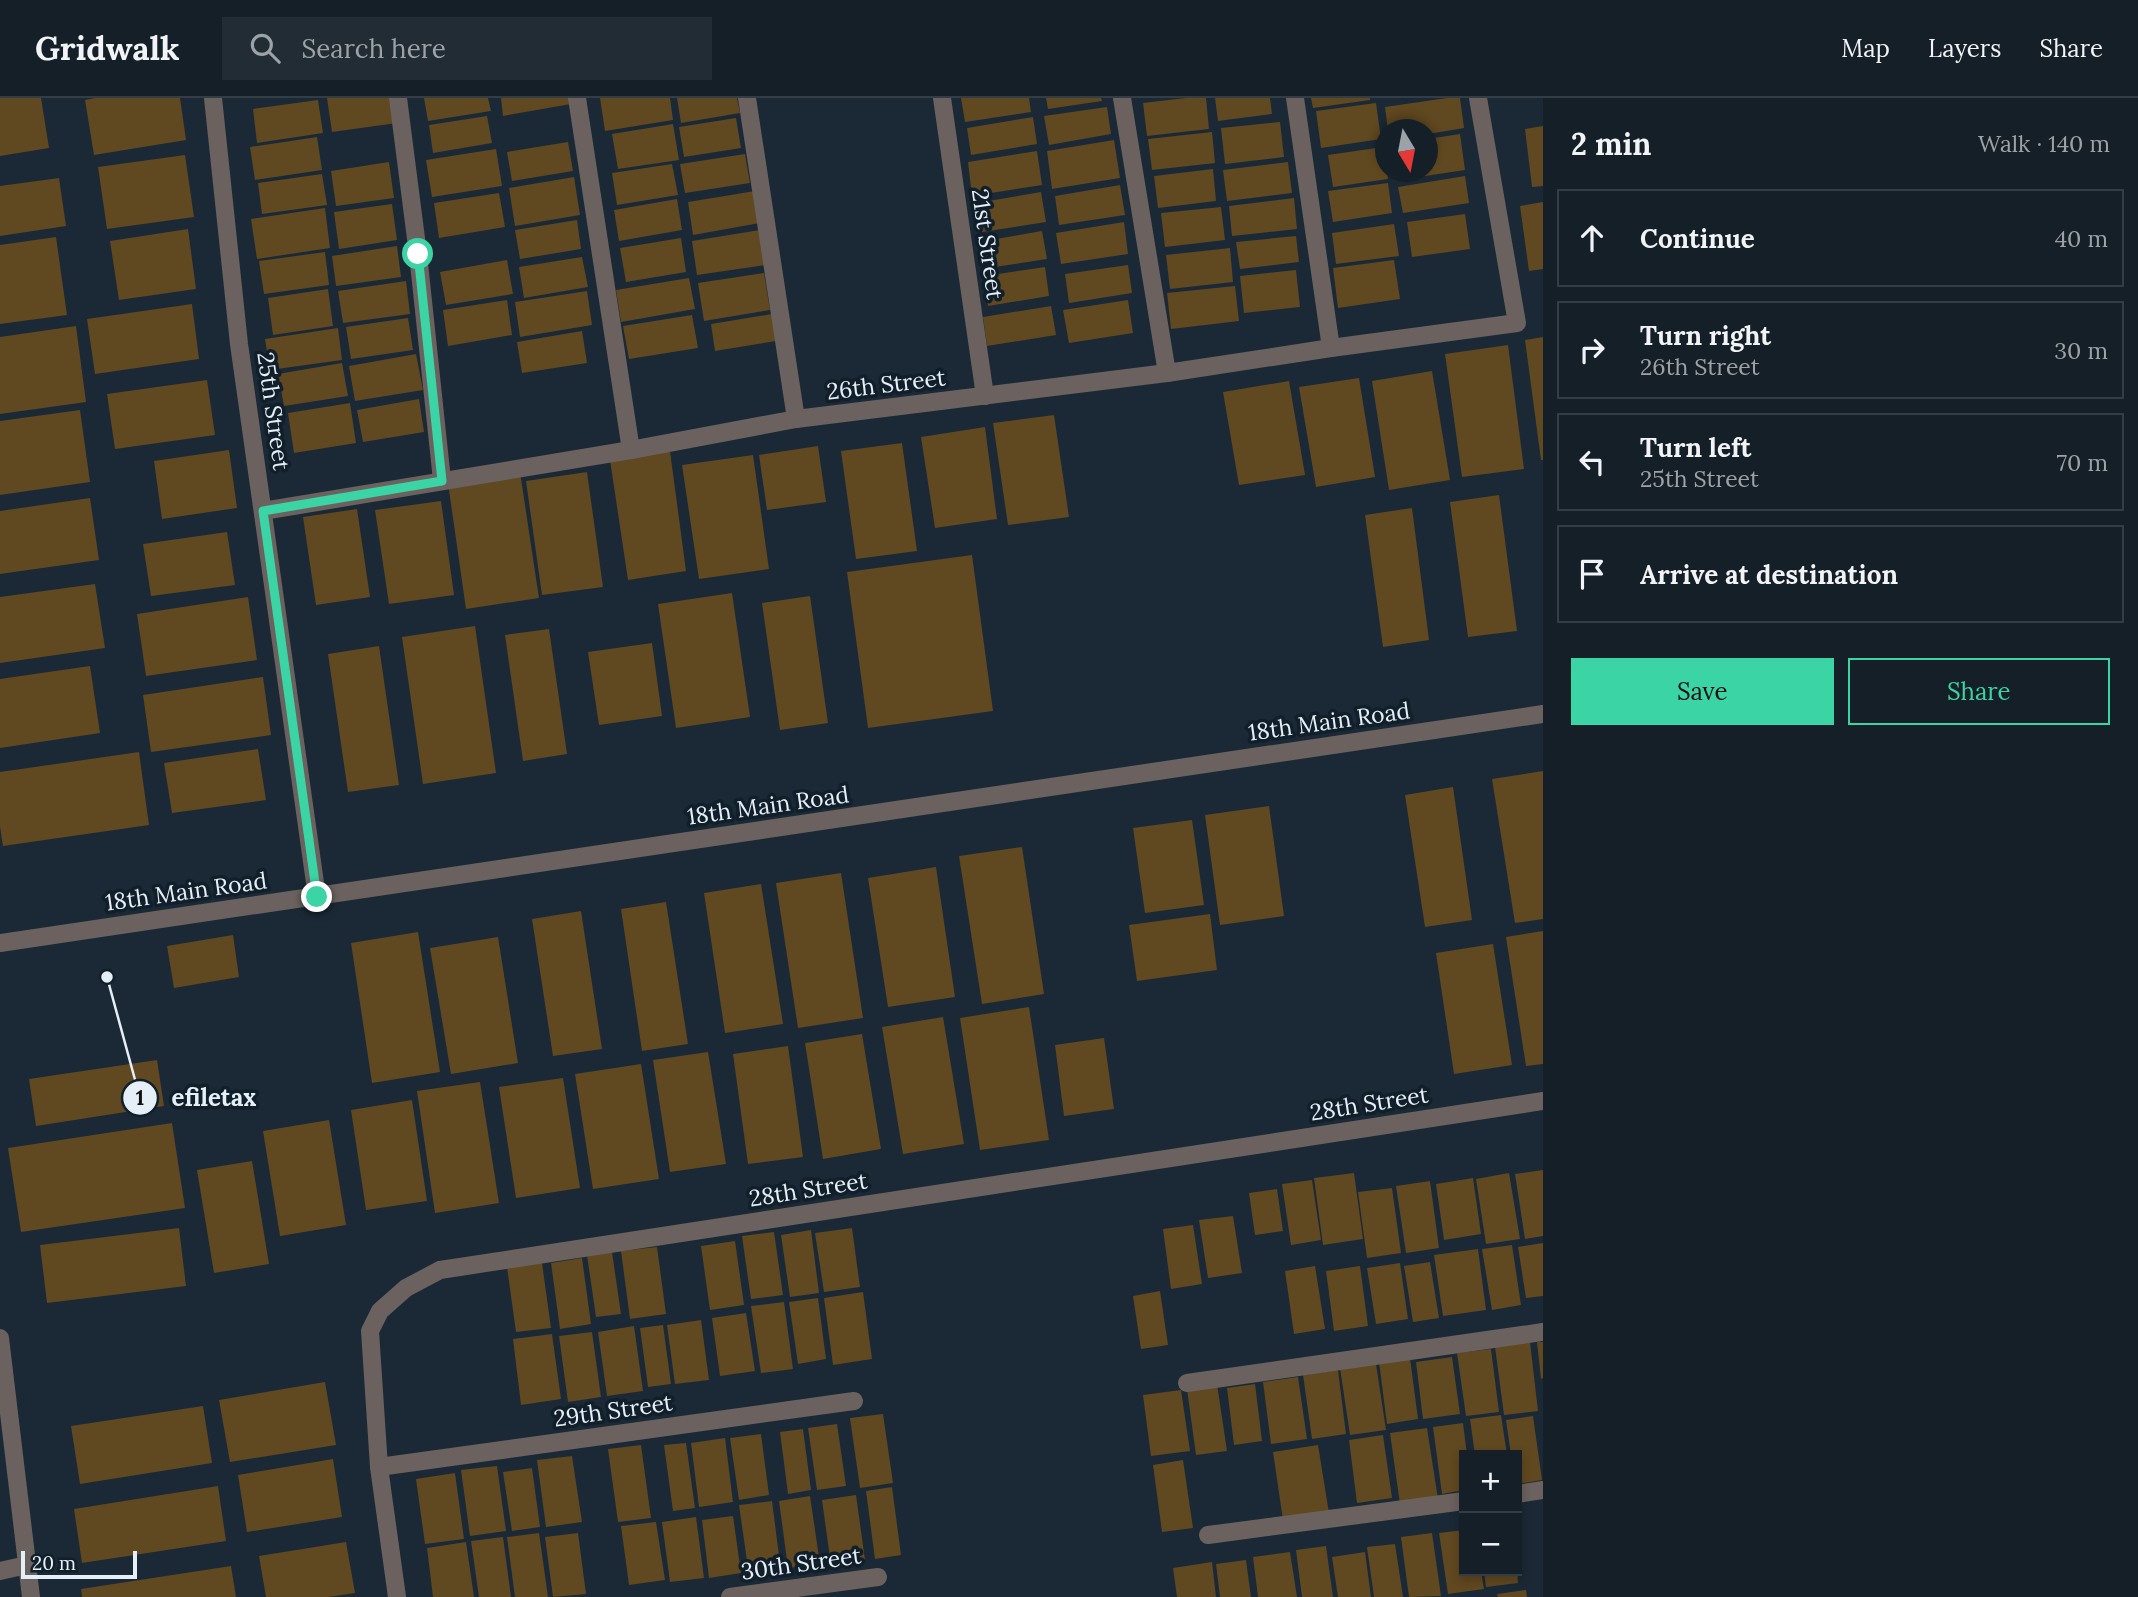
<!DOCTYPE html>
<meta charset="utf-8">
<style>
:root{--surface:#141f28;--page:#212c34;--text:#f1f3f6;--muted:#9da2a8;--line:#333d45;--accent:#3bd4a4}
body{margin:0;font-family:Lora,serif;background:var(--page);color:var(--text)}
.controls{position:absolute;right:21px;bottom:21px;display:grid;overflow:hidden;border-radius:0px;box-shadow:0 4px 10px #0003}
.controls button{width:63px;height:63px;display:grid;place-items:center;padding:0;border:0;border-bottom:2px solid var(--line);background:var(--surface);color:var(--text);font:35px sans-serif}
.compass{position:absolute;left:1375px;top:21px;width:63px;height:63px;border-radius:50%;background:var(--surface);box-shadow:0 4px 10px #0003;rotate:170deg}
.scale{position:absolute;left:21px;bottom:18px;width:116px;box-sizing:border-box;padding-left:7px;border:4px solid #e5eff7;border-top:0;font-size:19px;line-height:24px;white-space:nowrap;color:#e5eff7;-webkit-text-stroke:5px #111f2b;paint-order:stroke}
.stop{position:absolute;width:21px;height:21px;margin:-16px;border:5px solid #3bd4a4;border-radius:50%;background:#fff}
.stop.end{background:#3bd4a4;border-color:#fff;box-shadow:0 2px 7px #0008}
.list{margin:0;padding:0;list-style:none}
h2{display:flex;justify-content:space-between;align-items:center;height:91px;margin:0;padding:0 28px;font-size:30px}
h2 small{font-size:23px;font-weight:400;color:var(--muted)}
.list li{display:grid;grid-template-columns:46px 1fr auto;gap:21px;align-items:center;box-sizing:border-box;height:98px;margin:0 14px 14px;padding:0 14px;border:2px solid var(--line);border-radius:0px}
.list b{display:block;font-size:26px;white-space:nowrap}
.list p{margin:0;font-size:23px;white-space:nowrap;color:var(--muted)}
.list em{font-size:23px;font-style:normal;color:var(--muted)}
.actions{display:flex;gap:14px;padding:21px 28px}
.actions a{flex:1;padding:16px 0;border:2px solid var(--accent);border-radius:0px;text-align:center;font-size:24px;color:var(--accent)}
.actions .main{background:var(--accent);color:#111}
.icon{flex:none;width:38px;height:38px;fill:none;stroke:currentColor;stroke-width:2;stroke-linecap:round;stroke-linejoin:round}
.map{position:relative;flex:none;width:1543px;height:1499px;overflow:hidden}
header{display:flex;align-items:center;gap:42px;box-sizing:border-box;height:98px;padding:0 35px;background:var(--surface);border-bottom:2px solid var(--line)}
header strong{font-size:33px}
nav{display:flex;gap:38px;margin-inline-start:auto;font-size:24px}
.search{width:490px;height:63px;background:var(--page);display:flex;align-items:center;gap:18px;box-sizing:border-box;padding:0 24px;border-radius:0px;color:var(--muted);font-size:26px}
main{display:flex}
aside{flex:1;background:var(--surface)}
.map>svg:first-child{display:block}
</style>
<header>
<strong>Gridwalk</strong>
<div class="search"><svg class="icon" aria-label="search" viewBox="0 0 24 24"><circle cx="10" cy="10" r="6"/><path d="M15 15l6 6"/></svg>Search here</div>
<nav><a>Map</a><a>Layers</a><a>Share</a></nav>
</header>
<main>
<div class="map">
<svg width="1543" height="1499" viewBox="0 0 1543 1499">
<rect width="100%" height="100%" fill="#1a2935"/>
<g fill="#604820">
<path d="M0,0H41L49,50L0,58Z"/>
<path d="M95,0H180L186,42L94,57L85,2Z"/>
<path d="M327,0H394L397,25L332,34Z"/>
<path d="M424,0H488L491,13L428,23Z"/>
<path d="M501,0H570L571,6L503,18Z"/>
<path d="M600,0H670L673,22L605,33Z"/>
<path d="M677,0H737L740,15L681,25Z"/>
<path d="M961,0H1029L1031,14L965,24Z"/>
<path d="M1046,0H1101L1102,3L1048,11Z"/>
<path d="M1186,0H1206L1209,31L1147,38L1143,5Z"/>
<path d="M1215,0H1270L1272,16L1218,23Z"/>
<path d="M1311,0H1370V2L1313,10Z"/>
<path d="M1447,0H1460L1464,30L1428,36V32H1388L1385,9Z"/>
<path d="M318,2L323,35L257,45L253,11Z"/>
<path d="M1376,5L1381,41L1321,50L1316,13Z"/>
<path d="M1107,9L1111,36L1049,47L1044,18Z"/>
<path d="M487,18L492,45L433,55L429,27Z"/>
<path d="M1033,19L1037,46L971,57L967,30Z"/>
<path d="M736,20L741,50L684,59L679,29Z"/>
<path d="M1280,24L1284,59L1225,66L1221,30Z"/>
<path d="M673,26L679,62L618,71L612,36Z"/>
<path d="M1543,28V88L1532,89L1525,31Z"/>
<path d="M1212,34L1215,65L1152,72L1148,41Z"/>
<path d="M1460,36L1465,72L1399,82L1398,74H1428V41Z"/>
<path d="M317,39L322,72L255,82L250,49Z"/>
<path d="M1114,42L1120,80L1052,91L1047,53Z"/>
<path d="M568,44L573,73L512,83L507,54Z"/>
<path d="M1383,49L1386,74H1387L1388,81L1333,89L1328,57Z"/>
<path d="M496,51L502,88L432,99L426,62Z"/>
<path d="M1037,53L1042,87L972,98L968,64Z"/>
<path d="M745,56L750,85L685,95L680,66Z"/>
<path d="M185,57L194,119L107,131L98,69Z"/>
<path d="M389,64L394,100L336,108L331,73Z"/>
<path d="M1288,64L1292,95L1227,103L1223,72Z"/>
<path d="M672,66L678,97L617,107L612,75Z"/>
<path d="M1213,71L1216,103L1158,110L1154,78Z"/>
<path d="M322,76L327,107L262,116L258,85Z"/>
<path d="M1465,78L1469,105L1403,115L1398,89Z"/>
<path d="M574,79L580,117L515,128L509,90Z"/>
<path d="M59,80L66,128L0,138V88Z"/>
<path d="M1388,85L1392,115L1333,124L1328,93Z"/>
<path d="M1120,87L1125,117L1059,127L1055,98Z"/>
<path d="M755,93L760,125L693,137L688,104Z"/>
<path d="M1041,94L1046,124L982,134L977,105Z"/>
<path d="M499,95L505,129L439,140L434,105Z"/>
<path d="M1294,100L1297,131L1232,138L1229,108Z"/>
<path d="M677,101L682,132L619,143L614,112Z"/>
<path d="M1543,104V171L1529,173L1520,108Z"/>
<path d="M392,106L397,142L339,151L334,114Z"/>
<path d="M1221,109L1225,142L1165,149L1161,115Z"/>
<path d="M325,110L330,150L257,161L251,121Z"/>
<path d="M1465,116L1470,151L1412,159L1407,124Z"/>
<path d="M577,122L581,151L520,161L515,132Z"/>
<path d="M1124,124L1128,156L1061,166L1056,135Z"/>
<path d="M1394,126L1399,158L1336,166L1332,135Z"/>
<path d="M188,131L196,191L119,202L110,143Z"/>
<path d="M760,132L765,167L697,177L692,143Z"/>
<path d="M1042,133L1047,161L988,170L984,143Z"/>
<path d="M1296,138L1299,164L1240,171L1236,144Z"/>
<path d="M56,139L67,217L0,226V147Z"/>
<path d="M681,140L686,174L626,184L620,150Z"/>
<path d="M397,148L401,179L336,188L332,158Z"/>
<path d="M1230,150L1233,184L1170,191L1166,157Z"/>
<path d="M325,154L329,187L264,196L259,163Z"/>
<path d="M582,159L588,189L524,200L519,169Z"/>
<path d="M507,162L513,196L446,207L440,174Z"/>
<path d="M1394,162L1400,201L1338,210L1333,170Z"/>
<path d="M1128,167L1132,195L1069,205L1065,176Z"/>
<path d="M1045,169L1049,198L988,208L984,178Z"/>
<path d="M1296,172L1300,209L1244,215L1240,178Z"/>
<path d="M764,175L770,212L704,223L698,185Z"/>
<path d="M689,180L695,211L621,224L616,192Z"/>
<path d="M406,183L410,216L343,225L338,193Z"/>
<path d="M1235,188L1239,223L1171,231L1167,195Z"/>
<path d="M328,191L333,228L273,237L268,200Z"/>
<path d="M587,193L592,227L520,239L515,204Z"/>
<path d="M507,202L512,237L448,248L443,212Z"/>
<path d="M1128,202L1133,235L1069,245L1063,212Z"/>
<path d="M192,206L199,261L95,276L87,221Z"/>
<path d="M1051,208L1056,237L987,248L983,219Z"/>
<path d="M772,216L776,243L715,253L711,226Z"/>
<path d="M692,217L698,250L629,261L623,228Z"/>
<path d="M408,220L413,252L351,261L346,229Z"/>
<path d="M76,228L86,304L0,316V239Z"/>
<path d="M338,230L342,262L270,272L265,241Z"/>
<path d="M582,233L587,265L522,275L517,244Z"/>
<path d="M1543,239V362H1541L1525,242Z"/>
<path d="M1508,247L1524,371L1462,379L1445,256Z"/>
<path d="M416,256L423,292L355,303L349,268Z"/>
<path d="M342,265L348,298L284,308L278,276Z"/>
<path d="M1432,273L1450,382L1389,392L1372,283Z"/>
<path d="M1359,280L1375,379L1316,389L1299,289Z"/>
<path d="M207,282L215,337L115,351L107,296Z"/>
<path d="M1289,283L1305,377L1239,387L1223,294Z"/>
<path d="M419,301L424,334L363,344L357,312Z"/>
<path d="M350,305L356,345L294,355L288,315Z"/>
<path d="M80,312L90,384L0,397V323Z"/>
<path d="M1054,317L1069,419L1008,427L993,325Z"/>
<path d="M985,329L997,421L935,430L921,339Z"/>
<path d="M902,345L917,453L856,461L841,353Z"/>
<path d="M818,348L826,404L767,412L759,357Z"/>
<path d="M229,352L237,410L162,421L154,363Z"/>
<path d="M670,353L686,473L628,482L610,362Z"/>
<path d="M753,357L769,471L699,481L682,367Z"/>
<path d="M520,374L539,500L466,511L448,385Z"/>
<path d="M587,374L603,489L542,497L526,383Z"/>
<path d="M1499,397L1517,533L1468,539L1450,404Z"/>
<path d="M90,400L99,462L0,476V413Z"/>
<path d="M441,403L454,497L389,506L375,412Z"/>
<path d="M1412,410L1429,542L1383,549L1365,417Z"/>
<path d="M357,411L370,499L316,507L303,419Z"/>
<path d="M227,434L235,487L151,498L143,446Z"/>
<path d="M972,457L993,613L868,630L847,474Z"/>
<path d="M95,486L105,550L0,565V499Z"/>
<path d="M732,495L750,619L676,630L658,506Z"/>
<path d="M810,498L828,625L780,632L762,505Z"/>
<path d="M248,499L257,562L146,578L137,516Z"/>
<path d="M475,528L496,675L423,686L402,539Z"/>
<path d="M549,531L567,656L523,663L505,537Z"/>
<path d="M652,545L662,618L599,627L588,554Z"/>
<path d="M379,548L399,687L348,694L328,556Z"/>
<path d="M90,568L100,635L0,650V581Z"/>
<path d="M263,579L271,637L151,654L143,597Z"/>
<path d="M258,651L266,702L172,715L164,665Z"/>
<path d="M139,654L149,727L3,748L0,729V674Z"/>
<path d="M1543,673V821L1515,825L1492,681Z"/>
<path d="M1453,689L1472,822L1425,829L1405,697Z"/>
<path d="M1269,708L1284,818L1220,827L1205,717Z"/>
<path d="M1192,722L1204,807L1145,815L1133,730Z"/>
<path d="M1022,749L1044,896L982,906L959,758Z"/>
<path d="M936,769L955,899L888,909L868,780Z"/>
<path d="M841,775L863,920L798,930L776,785Z"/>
<path d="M761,786L783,926L725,935L704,795Z"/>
<path d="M666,804L688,946L642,953L621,811Z"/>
<path d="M581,813L602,951L553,958L532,821Z"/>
<path d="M1210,816L1217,872L1137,883L1129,827Z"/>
<path d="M1543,833V966L1526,968L1506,839Z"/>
<path d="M418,834L440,974L372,985L351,845Z"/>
<path d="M233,837L239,879L174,890L167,848Z"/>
<path d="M498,839L518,965L451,976L430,850Z"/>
<path d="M1493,846L1512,967L1454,976L1436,855Z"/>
<path d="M1029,909L1049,1042L980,1052L960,920Z"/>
<path d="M943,919L964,1046L903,1056L882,929Z"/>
<path d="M862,936L881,1051L823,1061L805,945Z"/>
<path d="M1104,940L1114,1011L1064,1018L1055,947Z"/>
<path d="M788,948L803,1059L748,1066L733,956Z"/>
<path d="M708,954L726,1066L670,1074L653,962Z"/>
<path d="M157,962L164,1008L36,1028L29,981Z"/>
<path d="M641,966L659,1081L593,1091L575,976Z"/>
<path d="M563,980L580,1090L516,1100L499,989Z"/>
<path d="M480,984L499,1105L435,1115L417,993Z"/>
<path d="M412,1002L427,1103L366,1112L351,1012Z"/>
<path d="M329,1022L346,1127L280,1138L263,1033Z"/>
<path d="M172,1025L185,1110L21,1134L8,1050Z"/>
<path d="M252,1063L269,1166L214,1175L197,1072Z"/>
<path d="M1543,1072V1138L1525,1141L1515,1076Z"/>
<path d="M1354,1075L1363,1141L1323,1147L1314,1080Z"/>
<path d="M1509,1075L1520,1141L1486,1146L1476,1081Z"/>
<path d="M1473,1080L1481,1136L1444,1142L1436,1086Z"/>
<path d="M1312,1082L1321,1142L1291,1147L1282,1086Z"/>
<path d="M1430,1083L1439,1150L1406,1155L1396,1088Z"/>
<path d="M1392,1090L1401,1155L1367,1160L1358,1094Z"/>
<path d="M1277,1091L1283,1133L1255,1137L1249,1095Z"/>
<path d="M1233,1118L1242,1175L1208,1180L1199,1122Z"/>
<path d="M1193,1127L1202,1186L1171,1191L1163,1131Z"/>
<path d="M179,1130L186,1188L47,1205L40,1147Z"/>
<path d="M852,1130L860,1189L824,1194L815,1135Z"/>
<path d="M811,1132L819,1195L790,1199L781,1137Z"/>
<path d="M774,1134L783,1197L751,1201L742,1138Z"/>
<path d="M735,1143L744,1207L710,1212L701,1148Z"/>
<path d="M1543,1145V1198L1526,1200L1518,1149Z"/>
<path d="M1512,1147L1521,1207L1492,1212L1482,1151Z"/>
<path d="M657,1149L666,1216L630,1221L621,1153Z"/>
<path d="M1478,1151L1486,1212L1443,1218L1434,1157Z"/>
<path d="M612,1154L621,1216L596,1219L587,1157Z"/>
<path d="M582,1160L591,1226L560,1231L551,1165Z"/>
<path d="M1430,1164L1439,1220L1413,1224L1404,1168Z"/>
<path d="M542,1165L551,1230L516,1234L507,1169Z"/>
<path d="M1400,1165L1408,1221L1376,1226L1367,1170Z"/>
<path d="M1315,1168L1325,1231L1294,1236L1285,1173Z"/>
<path d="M1360,1168L1368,1228L1334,1233L1326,1173Z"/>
<path d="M1160,1193L1168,1247L1141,1251L1133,1198Z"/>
<path d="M863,1194L872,1261L833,1267L824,1200Z"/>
<path d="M818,1200L826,1261L798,1266L789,1204Z"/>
<path d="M784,1204L793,1271L761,1275L751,1208Z"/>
<path d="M746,1215L755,1273L720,1278L712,1220Z"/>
<path d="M701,1222L709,1282L675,1286L667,1227Z"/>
<path d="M663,1227L671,1286L648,1289L640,1230Z"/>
<path d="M634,1228L643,1293L607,1298L598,1234Z"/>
<path d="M592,1234L601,1299L568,1304L559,1238Z"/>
<path d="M552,1236L561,1301L521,1307L513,1241Z"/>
<path d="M1530,1244L1538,1313L1504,1317L1495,1249Z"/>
<path d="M1537,1244H1543V1280L1541,1281Z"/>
<path d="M1491,1251L1499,1314L1466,1318L1457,1255Z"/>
<path d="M1452,1259L1460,1316L1423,1321L1416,1264Z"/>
<path d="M1410,1260L1418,1321L1387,1326L1379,1264Z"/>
<path d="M1376,1266L1386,1332L1350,1337L1340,1270Z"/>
<path d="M1338,1272L1346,1336L1312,1341L1303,1277Z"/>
<path d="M1298,1279L1307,1341L1271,1346L1263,1284Z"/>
<path d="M325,1284L336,1347L230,1364L219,1302Z"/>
<path d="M1217,1286L1227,1353L1196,1357L1187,1291Z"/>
<path d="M1255,1286L1262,1343L1234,1347L1227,1290Z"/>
<path d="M1181,1292L1190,1353L1151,1358L1143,1297Z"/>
<path d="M203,1308L212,1365L80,1386L71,1328Z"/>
<path d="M883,1316L893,1385L860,1390L850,1320Z"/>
<path d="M1501,1317L1507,1357H1475L1470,1321Z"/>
<path d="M1533,1318L1542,1382L1517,1386V1357H1511L1506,1322Z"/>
<path d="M1463,1325L1467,1357H1464V1392L1442,1396L1433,1329Z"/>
<path d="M837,1326L846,1388L817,1392L808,1330Z"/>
<path d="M1427,1330L1438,1401L1400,1406L1390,1335Z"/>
<path d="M803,1331L811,1392L788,1396L780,1334Z"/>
<path d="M761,1336L769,1397L739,1402L730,1340Z"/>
<path d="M1383,1337L1392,1400L1357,1405L1349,1342Z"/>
<path d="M725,1340L733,1404L699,1409L691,1345Z"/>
<path d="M686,1345L695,1410L673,1413L664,1347Z"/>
<path d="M641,1347L651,1420L618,1424L608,1351Z"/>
<path d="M1318,1347L1329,1415L1283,1422L1273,1354Z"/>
<path d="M572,1358L582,1424L546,1429L537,1362Z"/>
<path d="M333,1361L342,1419L247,1434L238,1377Z"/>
<path d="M1183,1362L1193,1430L1162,1434L1153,1367Z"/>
<path d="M497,1368L506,1433L470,1438L461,1372Z"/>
<path d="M532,1370L540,1429L512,1433L503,1374Z"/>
<path d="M455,1375L464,1441L425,1446L416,1381Z"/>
<path d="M218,1388L226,1443L82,1465L74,1411Z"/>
<path d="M892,1389L901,1457L875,1461L866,1393Z"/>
<path d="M856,1397L865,1462L831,1467L822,1402Z"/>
<path d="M810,1398L820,1466L788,1470L779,1403Z"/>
<path d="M772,1403L781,1473L749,1477L739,1407Z"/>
<path d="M733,1418L741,1475L709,1480L702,1422Z"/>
<path d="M696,1419L704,1480L670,1484L662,1424Z"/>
<path d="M656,1424L665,1482L629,1487L621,1428Z"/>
<path d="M1464,1432V1473H1481L1484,1491L1448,1496L1439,1435Z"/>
<path d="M539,1435L548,1499H515L507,1439Z"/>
<path d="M578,1435L586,1496L553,1499L545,1439Z"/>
<path d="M1432,1435L1441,1498L1409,1499L1401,1439Z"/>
<path d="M503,1439L511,1499H479L471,1443Z"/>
<path d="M346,1444L355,1495L329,1499H266L259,1458Z"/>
<path d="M466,1444L474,1499H433L427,1450Z"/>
<path d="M1395,1446L1403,1499H1374L1367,1449Z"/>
<path d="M1326,1448L1333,1499H1302L1296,1452Z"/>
<path d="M1290,1454L1297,1499H1258L1253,1459Z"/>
<path d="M1365,1454L1371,1499H1338L1332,1459Z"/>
<path d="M1246,1462L1251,1499H1220L1216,1466Z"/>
<path d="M1212,1464L1216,1499H1177L1173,1470Z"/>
<path d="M231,1468L236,1499H82L81,1491Z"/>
<path d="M1484,1473H1517L1518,1485L1486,1489Z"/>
<path d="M1526,1492L1527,1499H1498L1497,1496Z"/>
</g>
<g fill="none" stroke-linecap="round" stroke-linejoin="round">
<g stroke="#6b615f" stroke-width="18">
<path d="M213,0L239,246L317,799"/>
<path d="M398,0L418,156L442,382"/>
<path d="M577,0L631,352"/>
<path d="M747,0L796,321"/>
<path d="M942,0L985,298"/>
<path d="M1122,0L1167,275"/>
<path d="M1295,0L1331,250"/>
<path d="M263,413L631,352L796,321L1167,275L1331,250L1517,225L1478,0"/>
<path d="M0,845L1543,616"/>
<path d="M0,1240L31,1499"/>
<path d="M1187,1285L1543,1234"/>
<path d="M379,1369L854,1303"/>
<path d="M1517,1396L1543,1392"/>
<path d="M1208,1437L1464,1403"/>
<path d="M0,1473L27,1467"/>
<path d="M397,1499L379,1369L370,1233L380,1213L406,1190L440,1172L1543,1003"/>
<path d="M730,1499L878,1479"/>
</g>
</g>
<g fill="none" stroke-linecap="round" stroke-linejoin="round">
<path stroke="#3bd4a4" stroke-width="9" d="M317,799L263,413L442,383L418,156"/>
</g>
<g text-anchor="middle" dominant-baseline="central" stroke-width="7" stroke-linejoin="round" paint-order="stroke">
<g font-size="23" fill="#e5eff7" stroke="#111f2b">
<text transform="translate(988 146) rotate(82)">21st Street</text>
<text transform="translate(886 286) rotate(-7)">26th Street</text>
<text transform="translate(274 313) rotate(82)">25th Street</text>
<text transform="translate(1329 623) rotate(-8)">18th Main Road</text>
<text transform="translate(768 707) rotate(-8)">18th Main Road</text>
<text transform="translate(186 793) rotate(-8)">18th Main Road</text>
<text transform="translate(1369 1005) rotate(-9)">28th Street</text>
<text transform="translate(808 1091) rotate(-9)">28th Street</text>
<text transform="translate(613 1312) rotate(-8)">29th Street</text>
<text transform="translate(801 1465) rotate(-8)">30th Street</text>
</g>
</g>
<path fill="none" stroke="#e5eff7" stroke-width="2.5" d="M107 879L140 1000"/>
<g fill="#e5eff7" stroke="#111f2b" stroke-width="2.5">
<circle cx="107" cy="879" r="7"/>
<circle cx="140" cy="1000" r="18"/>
</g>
<g font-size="21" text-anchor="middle" font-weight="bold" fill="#111">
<text x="140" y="1007">1</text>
</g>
<g font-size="24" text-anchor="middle" font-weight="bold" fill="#e5eff7" stroke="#111f2b" stroke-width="7" stroke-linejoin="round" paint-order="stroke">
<text x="214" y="1008">efiletax</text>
</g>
</svg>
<div class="controls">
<button>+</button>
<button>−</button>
</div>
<svg class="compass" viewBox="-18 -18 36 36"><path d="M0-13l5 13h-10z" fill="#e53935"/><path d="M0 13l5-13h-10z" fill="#9da2a8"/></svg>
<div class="scale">20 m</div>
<div class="stop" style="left:418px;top:156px"></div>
<div class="stop end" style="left:317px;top:799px"></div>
</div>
<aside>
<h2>2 min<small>Walk · 140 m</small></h2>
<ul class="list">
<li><svg class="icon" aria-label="ahead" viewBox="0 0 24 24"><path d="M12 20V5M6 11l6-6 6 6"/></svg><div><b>Continue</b></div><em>40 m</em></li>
<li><svg class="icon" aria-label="right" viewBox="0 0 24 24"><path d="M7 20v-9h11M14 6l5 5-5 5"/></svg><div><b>Turn right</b><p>26th Street</p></div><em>30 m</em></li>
<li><svg class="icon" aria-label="left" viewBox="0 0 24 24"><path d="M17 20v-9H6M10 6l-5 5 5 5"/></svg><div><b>Turn left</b><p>25th Street</p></div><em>70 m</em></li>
<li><svg class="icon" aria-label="arrive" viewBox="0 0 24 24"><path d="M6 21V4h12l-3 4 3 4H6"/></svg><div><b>Arrive at destination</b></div></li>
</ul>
<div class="actions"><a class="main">Save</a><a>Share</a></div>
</aside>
</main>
